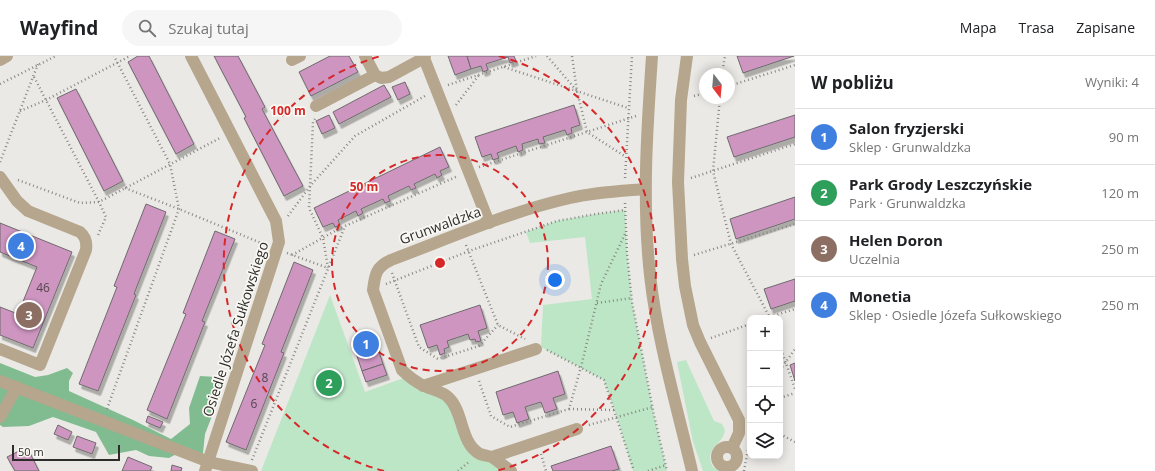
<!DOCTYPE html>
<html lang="pl">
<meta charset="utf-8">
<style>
:root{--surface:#fff;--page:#f6f6f6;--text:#202124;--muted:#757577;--line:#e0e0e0;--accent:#b45309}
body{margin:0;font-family:"Open Sans",sans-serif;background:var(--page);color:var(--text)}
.controls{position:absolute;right:12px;bottom:12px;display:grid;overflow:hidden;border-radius:8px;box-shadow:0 2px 10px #0003}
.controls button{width:36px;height:36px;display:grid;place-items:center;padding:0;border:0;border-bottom:1px solid var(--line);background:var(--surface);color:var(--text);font:20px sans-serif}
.compass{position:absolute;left:699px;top:12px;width:36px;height:36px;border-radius:50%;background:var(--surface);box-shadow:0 2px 10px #0003;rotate:164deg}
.scale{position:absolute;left:12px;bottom:10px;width:108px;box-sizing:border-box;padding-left:4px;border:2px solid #2d2c2b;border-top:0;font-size:11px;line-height:14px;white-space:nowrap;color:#2d2c2b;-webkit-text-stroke:3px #f8f7f2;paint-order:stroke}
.you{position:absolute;left:555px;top:224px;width:14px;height:14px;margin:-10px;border:3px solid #fff;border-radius:50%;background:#1a73e8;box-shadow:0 0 0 6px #1a73e833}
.badge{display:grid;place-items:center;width:26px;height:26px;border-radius:50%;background:var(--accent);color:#fff;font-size:13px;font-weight:700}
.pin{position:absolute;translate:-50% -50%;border:2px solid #fff;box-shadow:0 1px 4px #0006}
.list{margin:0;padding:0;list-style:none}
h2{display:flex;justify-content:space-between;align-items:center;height:52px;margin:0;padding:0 16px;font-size:17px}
h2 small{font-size:13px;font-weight:400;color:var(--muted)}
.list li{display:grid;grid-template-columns:26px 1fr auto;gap:12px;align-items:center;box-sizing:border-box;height:56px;padding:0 16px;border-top:1px solid var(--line)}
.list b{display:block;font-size:15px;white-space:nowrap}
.list p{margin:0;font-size:13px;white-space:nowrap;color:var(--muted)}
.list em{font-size:13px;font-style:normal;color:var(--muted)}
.icon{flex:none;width:22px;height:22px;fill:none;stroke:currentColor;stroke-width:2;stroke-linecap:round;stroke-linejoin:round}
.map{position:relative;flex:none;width:795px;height:415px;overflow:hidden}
header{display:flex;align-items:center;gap:24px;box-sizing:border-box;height:56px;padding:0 20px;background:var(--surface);border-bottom:1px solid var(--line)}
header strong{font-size:19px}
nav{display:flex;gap:22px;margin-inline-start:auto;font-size:14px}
.search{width:280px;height:36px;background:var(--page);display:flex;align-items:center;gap:10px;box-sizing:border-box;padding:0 14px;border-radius:22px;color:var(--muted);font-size:15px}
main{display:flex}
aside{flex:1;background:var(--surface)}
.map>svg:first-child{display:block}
</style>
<header>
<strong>Wayfind</strong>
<div class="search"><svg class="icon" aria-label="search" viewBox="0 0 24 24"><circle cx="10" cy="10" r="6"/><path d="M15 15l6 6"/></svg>Szukaj tutaj</div>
<nav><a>Mapa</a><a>Trasa</a><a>Zapisane</a></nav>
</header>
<main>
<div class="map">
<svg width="795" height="415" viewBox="0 0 795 415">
<defs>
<filter id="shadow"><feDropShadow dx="2.5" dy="4.5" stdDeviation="0" flood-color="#0004"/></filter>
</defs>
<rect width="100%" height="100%" fill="#ebe9e5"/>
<g fill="#bde6c7">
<path d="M625,154L627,197L632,246L654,359L667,415H633L617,361L604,324L541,291L543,249L592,243L585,181L530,187L526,176L557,165L596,158Z"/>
<path d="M330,239L365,336L409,320L443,338L467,381L511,415H261Z"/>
<path d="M686,304L714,365L722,368L725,374C723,390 703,391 713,411L720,415H703L693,386L677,306Z"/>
</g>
<path fill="#81bc91" d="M0,307L35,321L48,319L67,312L73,317L69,325V335L133,364L171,383L190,368L189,352L200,320L217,321L221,337L205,378L203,397L201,403L182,395L169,402L149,400L136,394L109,399L96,376L53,361L29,370L3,371L0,369Z"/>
<g fill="#cd95c0" stroke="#6e6b6d" filter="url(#shadow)">
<path d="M138,0H149L194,88L176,98L128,6Z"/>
<path d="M214,0H238L265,51L262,53L303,130L284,140L244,62L246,61Z"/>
<path d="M330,0H349L358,16L311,40L299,16Z"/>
<path d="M448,0H467L471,13L455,19Z"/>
<path d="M467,0H514L516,5L510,7L508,1L486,8L488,14L483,16L481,10L471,13Z"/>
<path d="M737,0H794L743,17Z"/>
<path d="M405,26L410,38L398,44L392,31Z"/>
<path d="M384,29L391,41L339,68L333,56Z"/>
<path d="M76,33L123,125L104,135L57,42Z"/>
<path d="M574,49L580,69L571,72L572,77L567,79L565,74L543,81L545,87L539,88L538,83L522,88L523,94L518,96L516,90L497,97L499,102L493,104L491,98L482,101L475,81Z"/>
<path d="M329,59L335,72L322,78L316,65Z"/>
<path d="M795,59V81L734,101L727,81Z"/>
<path d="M440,91L449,111L440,115L442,119L437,122L435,118L414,128L416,132L411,134L409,130L388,140L390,145L385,147L383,143L361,153L363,157L358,160L356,155L338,164L340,169L335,171L333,167L323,171L314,152Z"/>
<path d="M795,141V163L736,183L730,163Z"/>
<path d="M146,148L166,156L134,238L136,239L98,335L79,328L117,231L114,230Z"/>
<path d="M0,167L72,196L33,292L0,279V251L18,258L37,211L0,196Z"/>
<path d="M215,175L235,183L202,265L205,266L167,363L147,354L186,258L183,257Z"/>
<path d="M294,206L313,214L281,296L284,297L246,394L226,386L265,289L262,288Z"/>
<path d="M795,223V245L771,253L764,233Z"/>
<path d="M480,249L487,272L478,275L481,285L476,286L475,283L470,284L468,278L447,285L449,291L444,293L445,297L440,299L437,289L428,292L420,269Z"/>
<path d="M373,278L383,308L362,315L352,285Z"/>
<path d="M795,307V325L790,309Z"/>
<path d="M383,308L387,319L366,326L362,315Z"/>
<path d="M558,315L565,338L553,342L557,353L545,357L541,346L525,351L529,363L517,367L513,356L503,359L496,336Z"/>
<path d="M148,360L163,366L160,372L146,366Z"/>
<path d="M58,369L72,376L68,384L54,378Z"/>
<path d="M77,380L96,387L92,398L73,391Z"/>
<path d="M611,390L619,413L612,415H553L551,410Z"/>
<path d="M27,391L39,415H15L7,401Z"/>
<path d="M128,401L152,411L150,415H122Z"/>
<path d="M172,409L182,412L181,415H171Z"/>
</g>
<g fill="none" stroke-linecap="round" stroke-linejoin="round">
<g stroke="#888784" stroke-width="2.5" stroke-dasharray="1 3" stroke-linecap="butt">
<path d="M547,0L577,35"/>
<path d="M572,0L577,35L587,76L626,101"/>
<path d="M504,11L628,52"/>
<path d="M722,18L725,0"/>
<path d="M34,21L99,146L106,161L98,179"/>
<path d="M0,28L56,0"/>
<path d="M448,29L536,0"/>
<path d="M729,30L795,9"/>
<path d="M694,40L705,37"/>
<path d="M720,42L713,115L731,188L770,262"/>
<path d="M456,49L479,19"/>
<path d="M20,55L46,44L130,0"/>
<path d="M0,106L38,8"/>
<path d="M479,111L636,60"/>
<path d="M625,122L632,0"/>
<path d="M691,122L795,88"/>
<path d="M18,124L80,147L99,146L220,82"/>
<path d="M125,132L179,153L266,189"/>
<path d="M625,147L627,197L632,246L654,359L667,415"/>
<path d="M288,160L311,129L355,80L425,40"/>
<path d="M466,189L498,269L525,283"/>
<path d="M287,197L328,212L323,182L309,152L313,66L315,63"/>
<path d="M292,199L344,170"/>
<path d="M694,199L795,168"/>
<path d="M392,217L419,291L438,303L479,290L498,269"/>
<path d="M386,228L469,195L557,165L596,158L625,154"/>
<path d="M597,247L632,242"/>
<path d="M766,262L795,253"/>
<path d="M711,282L750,268"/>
<path d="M780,290L795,333"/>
<path d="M547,294L604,324L634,415"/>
<path d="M780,314L795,293"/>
<path d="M479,325L491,360L510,371L569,353L581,311L601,228L626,176"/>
<path d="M780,342L795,337"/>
<path d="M107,353L179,153L170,108L114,0"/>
<path d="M569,353L614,354"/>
<path d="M589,369L653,351"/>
<path d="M780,378L795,386"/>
<path d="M541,398L546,415"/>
<path d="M252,404L345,170L458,120"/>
<path d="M458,415L470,405"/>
<path d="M648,415L666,409"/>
<path d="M744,415L749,388"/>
</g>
<g stroke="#b5a68d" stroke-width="12">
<path d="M191,0L276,165L279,186L205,415"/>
<path d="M365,0L375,19L381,22L389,21L424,2L423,0"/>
<path d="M425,0L424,2L489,167"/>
<path d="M652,0C647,73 642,146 650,219C657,284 677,351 692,415"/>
<path d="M687,0L681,44L678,126L682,203L685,230L693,269L700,286L739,364V377L732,392"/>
<path d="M0,4L7,0"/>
<path d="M292,4L300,0"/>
<path d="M316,50L375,19"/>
<path d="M0,121L17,145L28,155L80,176C86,181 87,187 86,194L40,309L0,293"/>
<path d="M0,325L209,406L252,415"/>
<path d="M423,330L536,293"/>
<path d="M0,361L17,331"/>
<path d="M577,373L492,401C488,400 483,399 480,398C460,387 464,357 449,342C443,335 432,334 424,330C416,326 408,320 402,314L373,234C375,218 376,211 391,204C450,182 508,156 570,142C595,136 620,135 645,133"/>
<circle cx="727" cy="401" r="10"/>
<path d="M492,401L511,415"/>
</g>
</g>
<g fill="none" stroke="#d62828" stroke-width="2" stroke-dasharray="7 5">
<circle cx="440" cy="207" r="108"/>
<path d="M384 415A215 215 0 0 1 381 0M499 0A215 215 0 0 1 496 415"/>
</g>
<g text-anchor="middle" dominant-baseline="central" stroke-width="3.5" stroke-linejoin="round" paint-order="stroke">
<g font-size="12" fill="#554650">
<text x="43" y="231">46</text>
<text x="265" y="321">8</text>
<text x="254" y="347">6</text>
</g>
<g font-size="14" fill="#2d2c2b" stroke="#f8f7f2">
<text transform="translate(440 169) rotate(-20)">Grunwaldzka</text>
<text transform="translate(235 273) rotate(-72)">Osiedle Józefa Sułkowskiego</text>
</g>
</g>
<circle cx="440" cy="207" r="6" fill="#d62828" stroke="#f8f7f2" stroke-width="2"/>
<g font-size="12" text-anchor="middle" font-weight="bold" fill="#d62828" stroke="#f8f7f2" stroke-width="3.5" stroke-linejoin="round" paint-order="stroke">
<text x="288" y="59">100 m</text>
<text x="364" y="135">50 m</text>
</g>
</svg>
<div class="controls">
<button>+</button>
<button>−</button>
<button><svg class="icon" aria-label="locate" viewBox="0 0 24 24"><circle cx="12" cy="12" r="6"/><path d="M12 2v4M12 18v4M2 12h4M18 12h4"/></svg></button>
<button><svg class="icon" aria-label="layers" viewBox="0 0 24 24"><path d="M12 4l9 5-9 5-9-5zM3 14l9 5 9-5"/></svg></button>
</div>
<svg class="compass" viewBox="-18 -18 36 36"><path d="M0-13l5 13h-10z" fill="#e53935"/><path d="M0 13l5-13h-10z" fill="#757577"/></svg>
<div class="scale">50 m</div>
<div class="you"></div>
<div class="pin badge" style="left:366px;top:288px;background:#3f7fe0">1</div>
<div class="pin badge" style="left:329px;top:327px;background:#2e9e5b">2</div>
<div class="pin badge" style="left:29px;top:259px;background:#8d6e63">3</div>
<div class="pin badge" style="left:21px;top:190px;background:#3f7fe0">4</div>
</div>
<aside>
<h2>W pobliżu<small>Wyniki: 4</small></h2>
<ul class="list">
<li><span class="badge" style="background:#3f7fe0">1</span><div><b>Salon fryzjerski</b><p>Sklep · Grunwaldzka</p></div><em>90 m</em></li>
<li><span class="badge" style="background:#2e9e5b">2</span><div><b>Park Grody Leszczyńskie</b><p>Park · Grunwaldzka</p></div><em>120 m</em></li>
<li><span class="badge" style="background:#8d6e63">3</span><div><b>Helen Doron</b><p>Uczelnia</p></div><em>250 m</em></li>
<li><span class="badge" style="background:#3f7fe0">4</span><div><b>Monetia</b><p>Sklep · Osiedle Józefa Sułkowskiego</p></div><em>250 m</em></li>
</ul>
</aside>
</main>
